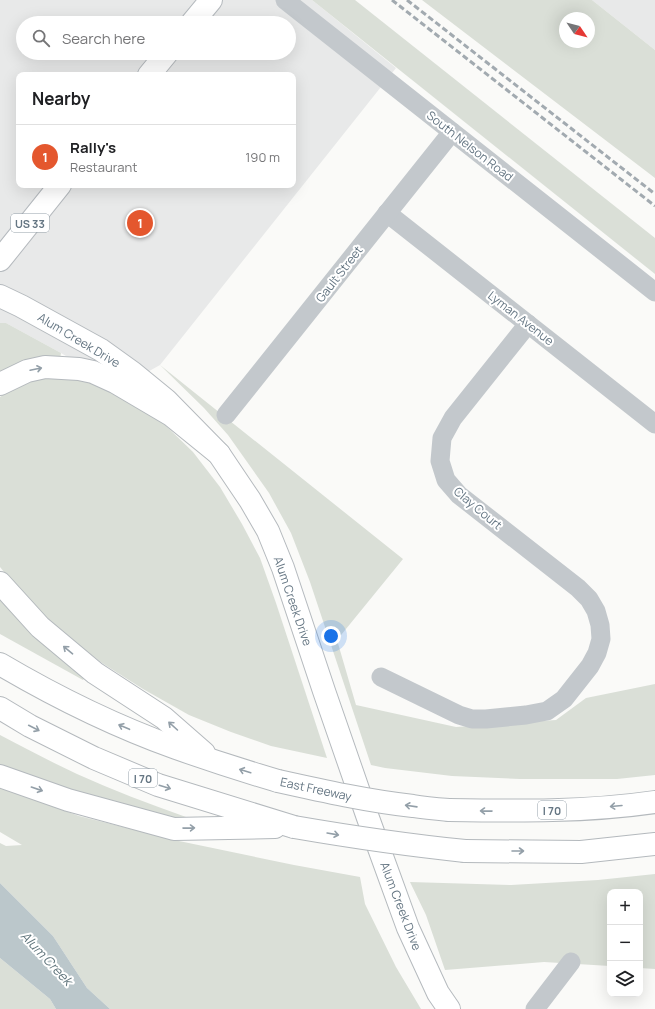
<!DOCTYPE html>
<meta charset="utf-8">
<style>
:root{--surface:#fff;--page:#f2f2f2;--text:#202124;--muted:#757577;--line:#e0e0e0;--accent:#e4572e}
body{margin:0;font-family:Manrope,sans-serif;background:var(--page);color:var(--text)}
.controls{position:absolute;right:12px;bottom:12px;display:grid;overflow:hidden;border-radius:8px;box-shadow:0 4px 16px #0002}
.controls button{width:36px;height:36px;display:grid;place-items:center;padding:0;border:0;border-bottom:1px solid var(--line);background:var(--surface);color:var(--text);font:20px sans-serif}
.compass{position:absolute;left:559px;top:12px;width:36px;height:36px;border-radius:50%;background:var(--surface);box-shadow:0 4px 16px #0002;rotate:125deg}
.you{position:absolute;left:331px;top:636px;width:14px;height:14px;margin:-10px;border:3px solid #fff;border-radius:50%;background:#1a73e8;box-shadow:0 0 0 6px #1a73e833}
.badge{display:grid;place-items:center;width:26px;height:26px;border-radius:50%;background:var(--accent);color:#fff;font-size:13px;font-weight:700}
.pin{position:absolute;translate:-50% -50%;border:2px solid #fff;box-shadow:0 1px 4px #0006}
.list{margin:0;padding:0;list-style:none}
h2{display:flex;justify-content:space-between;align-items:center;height:52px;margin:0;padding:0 16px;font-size:17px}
h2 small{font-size:13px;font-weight:400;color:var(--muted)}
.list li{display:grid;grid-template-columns:26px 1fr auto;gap:12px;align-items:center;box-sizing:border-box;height:64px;padding:0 16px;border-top:1px solid var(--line)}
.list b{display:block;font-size:15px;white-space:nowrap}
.list p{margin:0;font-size:13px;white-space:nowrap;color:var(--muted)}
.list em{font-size:13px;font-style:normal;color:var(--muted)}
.icon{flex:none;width:22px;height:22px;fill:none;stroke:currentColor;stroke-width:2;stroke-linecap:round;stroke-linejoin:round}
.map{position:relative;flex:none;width:655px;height:1009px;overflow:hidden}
.search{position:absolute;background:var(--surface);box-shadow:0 4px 16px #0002;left:16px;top:16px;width:280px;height:44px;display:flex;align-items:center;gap:10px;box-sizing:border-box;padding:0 14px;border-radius:22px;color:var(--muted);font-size:15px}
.panel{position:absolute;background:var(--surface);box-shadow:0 4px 16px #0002;left:16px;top:72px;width:280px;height:116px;border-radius:8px}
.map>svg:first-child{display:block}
</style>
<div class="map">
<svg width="655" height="1009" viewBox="0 0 655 1009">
<rect width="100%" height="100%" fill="#fafaf8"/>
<g fill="#e8e9e9" fill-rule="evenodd">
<path d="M0,0H312L396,68L160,365L119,388L61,353L6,323H0ZM23,23H289V53H23ZM19,75H293V185H19Z"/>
<path d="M592,0H655V50Z"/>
</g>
<g fill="#dadfd7" fill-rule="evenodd">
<path d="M312,0H355L655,238V274Z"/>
<path d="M422,0H592L655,50V178ZM565,18H589V42H565Z"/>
<path d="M0,323H6L61,353L60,359L0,374Z"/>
<path d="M160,365L403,559L337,640L356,705L456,727L556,720L586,698L655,684V775L617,779H520L452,776L385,768L371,765L310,582L291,533L269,493L228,435L204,408Z"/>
<path d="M95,377L162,422L193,452L220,487L242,524L260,558L276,603L327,758L271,746L231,732L189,715L143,689L102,663L68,637L42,614L18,589L0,567V397L10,390L34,378Z"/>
<path d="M0,596L86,676L83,680L0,634Z"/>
<path d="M0,735C25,748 51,762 77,774C113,790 149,804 186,817V824L131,811L0,767Z"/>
<path d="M0,787L79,816L179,841L294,865L360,877L365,904L396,967L421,1009H110L87,988L53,936L0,883V843L6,846L22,845L0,832Z"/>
<path d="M655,874V969L640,968V892H610V966L544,962L445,970L426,915L410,882L511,885L598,880Z"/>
<path d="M0,958L50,999L56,1009H0Z"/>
</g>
<path fill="#bbc7cb" d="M0,883L53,936L87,988L110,1009H56L50,999L0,958Z"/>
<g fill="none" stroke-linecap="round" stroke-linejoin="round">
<g stroke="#b5babe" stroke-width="24">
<g id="major">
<path d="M192,23L211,0"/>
<path d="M149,75L167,53"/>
<path d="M0,260L60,185"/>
<path d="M0,296L21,306L101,350L133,373L166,400L219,454L250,500L268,531L283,568L324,691L368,818L408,928L438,993L449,1009"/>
</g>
</g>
<g stroke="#b4b9bd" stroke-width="24">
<g id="highway">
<path d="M0,384L27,371L45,367L79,369L93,372L115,382L171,415L219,454"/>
<path d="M0,583L40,627L95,673L164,718L204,753"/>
<path d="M0,664C56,697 115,726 176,748C210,760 244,771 278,781"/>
<path d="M0,708L30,726L94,758L158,785L294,827"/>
<path d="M0,776L68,800L174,829L275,827"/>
<path d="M449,810C518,811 587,812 655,802"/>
<path d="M465,851L581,852L655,844"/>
</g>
</g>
<g stroke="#c3c8cc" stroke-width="19">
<path d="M285,0L655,292"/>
<path d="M387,213L655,424"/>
<path d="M226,415L452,132"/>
<path d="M381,677L459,715L472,719H486L526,715L547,711L564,699L590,666L597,653L601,639L600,625L596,611L589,599L578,588L459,495L446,480L440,461L442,438L453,418L528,324"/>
<path d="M535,1009L571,962"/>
</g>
<use href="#major" stroke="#fff" stroke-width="22"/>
<use href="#highway" stroke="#fff" stroke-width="22"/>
<g stroke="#a2aab0" stroke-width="3" stroke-dasharray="6 3" stroke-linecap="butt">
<path d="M392,0L655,206"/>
<path d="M407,0L655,194"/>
</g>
<g stroke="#b4b9bd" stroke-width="24" stroke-linecap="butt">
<g id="highway-bridge">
<path d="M278,781C323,791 368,801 413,806C425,808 437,809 449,810"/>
<path d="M294,827C352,837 407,845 465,851"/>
</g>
</g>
<use href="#highway-bridge" stroke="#fff" stroke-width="22"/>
</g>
<defs><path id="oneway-shaft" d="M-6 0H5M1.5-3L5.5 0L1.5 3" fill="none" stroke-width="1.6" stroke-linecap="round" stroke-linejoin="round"/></defs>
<g stroke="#939fa8">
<use href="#oneway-shaft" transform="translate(36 369) rotate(-12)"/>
<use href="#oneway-shaft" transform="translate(68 650) rotate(-140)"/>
<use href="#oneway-shaft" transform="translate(173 726) rotate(-138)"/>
<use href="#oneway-shaft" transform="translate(124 727) rotate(-157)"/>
<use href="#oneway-shaft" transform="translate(34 728) rotate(27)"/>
<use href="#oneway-shaft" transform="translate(245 771) rotate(-163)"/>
<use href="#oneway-shaft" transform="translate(165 787) rotate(17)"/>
<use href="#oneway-shaft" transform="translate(37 789) rotate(19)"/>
<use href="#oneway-shaft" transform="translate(411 806) rotate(-172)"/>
<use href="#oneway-shaft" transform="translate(616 806) rotate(175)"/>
<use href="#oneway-shaft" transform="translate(486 811) rotate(-179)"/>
<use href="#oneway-shaft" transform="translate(189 828) rotate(-1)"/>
<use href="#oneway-shaft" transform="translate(333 834) rotate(10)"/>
<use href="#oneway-shaft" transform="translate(518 851)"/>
</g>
<g text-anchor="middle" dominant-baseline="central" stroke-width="4" stroke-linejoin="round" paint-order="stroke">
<g fill="#fff" stroke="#939fa8" stroke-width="1">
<rect x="11" y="214" width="38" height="18" rx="3"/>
<rect x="129" y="769" width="28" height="18" rx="3"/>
<rect x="538" y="801" width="28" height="18" rx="3"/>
</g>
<g font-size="11" font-weight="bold" fill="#657683">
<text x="30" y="223">US 33</text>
<text x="143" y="778">I 70</text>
<text x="552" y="810">I 70</text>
</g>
<g font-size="12" fill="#657683" stroke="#fff">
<text transform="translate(470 146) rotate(38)">South Nelson Road</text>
<text transform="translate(339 274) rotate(-52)">Gault Street</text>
<text transform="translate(521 318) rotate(38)">Lyman Avenue</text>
<text transform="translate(79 340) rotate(31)">Alum Creek Drive</text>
<text transform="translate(478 508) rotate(40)">Clay Court</text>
<text transform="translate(293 601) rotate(71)">Alum Creek Drive</text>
<text transform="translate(316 789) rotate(12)">East Freeway</text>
<text transform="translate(401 906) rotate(69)">Alum Creek Drive</text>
</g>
<g font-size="13" font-style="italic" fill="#60757c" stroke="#fff">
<text transform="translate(47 958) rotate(47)">Alum Creek</text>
</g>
</g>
</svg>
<div class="controls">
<button>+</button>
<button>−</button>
<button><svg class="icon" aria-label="layers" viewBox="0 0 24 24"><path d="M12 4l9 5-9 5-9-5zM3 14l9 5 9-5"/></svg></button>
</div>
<svg class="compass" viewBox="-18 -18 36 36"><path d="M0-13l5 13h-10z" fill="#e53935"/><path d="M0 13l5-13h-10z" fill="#757577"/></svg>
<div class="you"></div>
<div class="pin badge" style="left:140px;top:223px">1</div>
<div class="search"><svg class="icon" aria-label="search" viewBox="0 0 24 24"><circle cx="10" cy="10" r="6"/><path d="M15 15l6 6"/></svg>Search here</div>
<section class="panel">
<h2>Nearby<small></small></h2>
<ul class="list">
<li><span class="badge">1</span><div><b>Rally's</b><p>Restaurant</p></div><em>190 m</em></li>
</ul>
</section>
</div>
